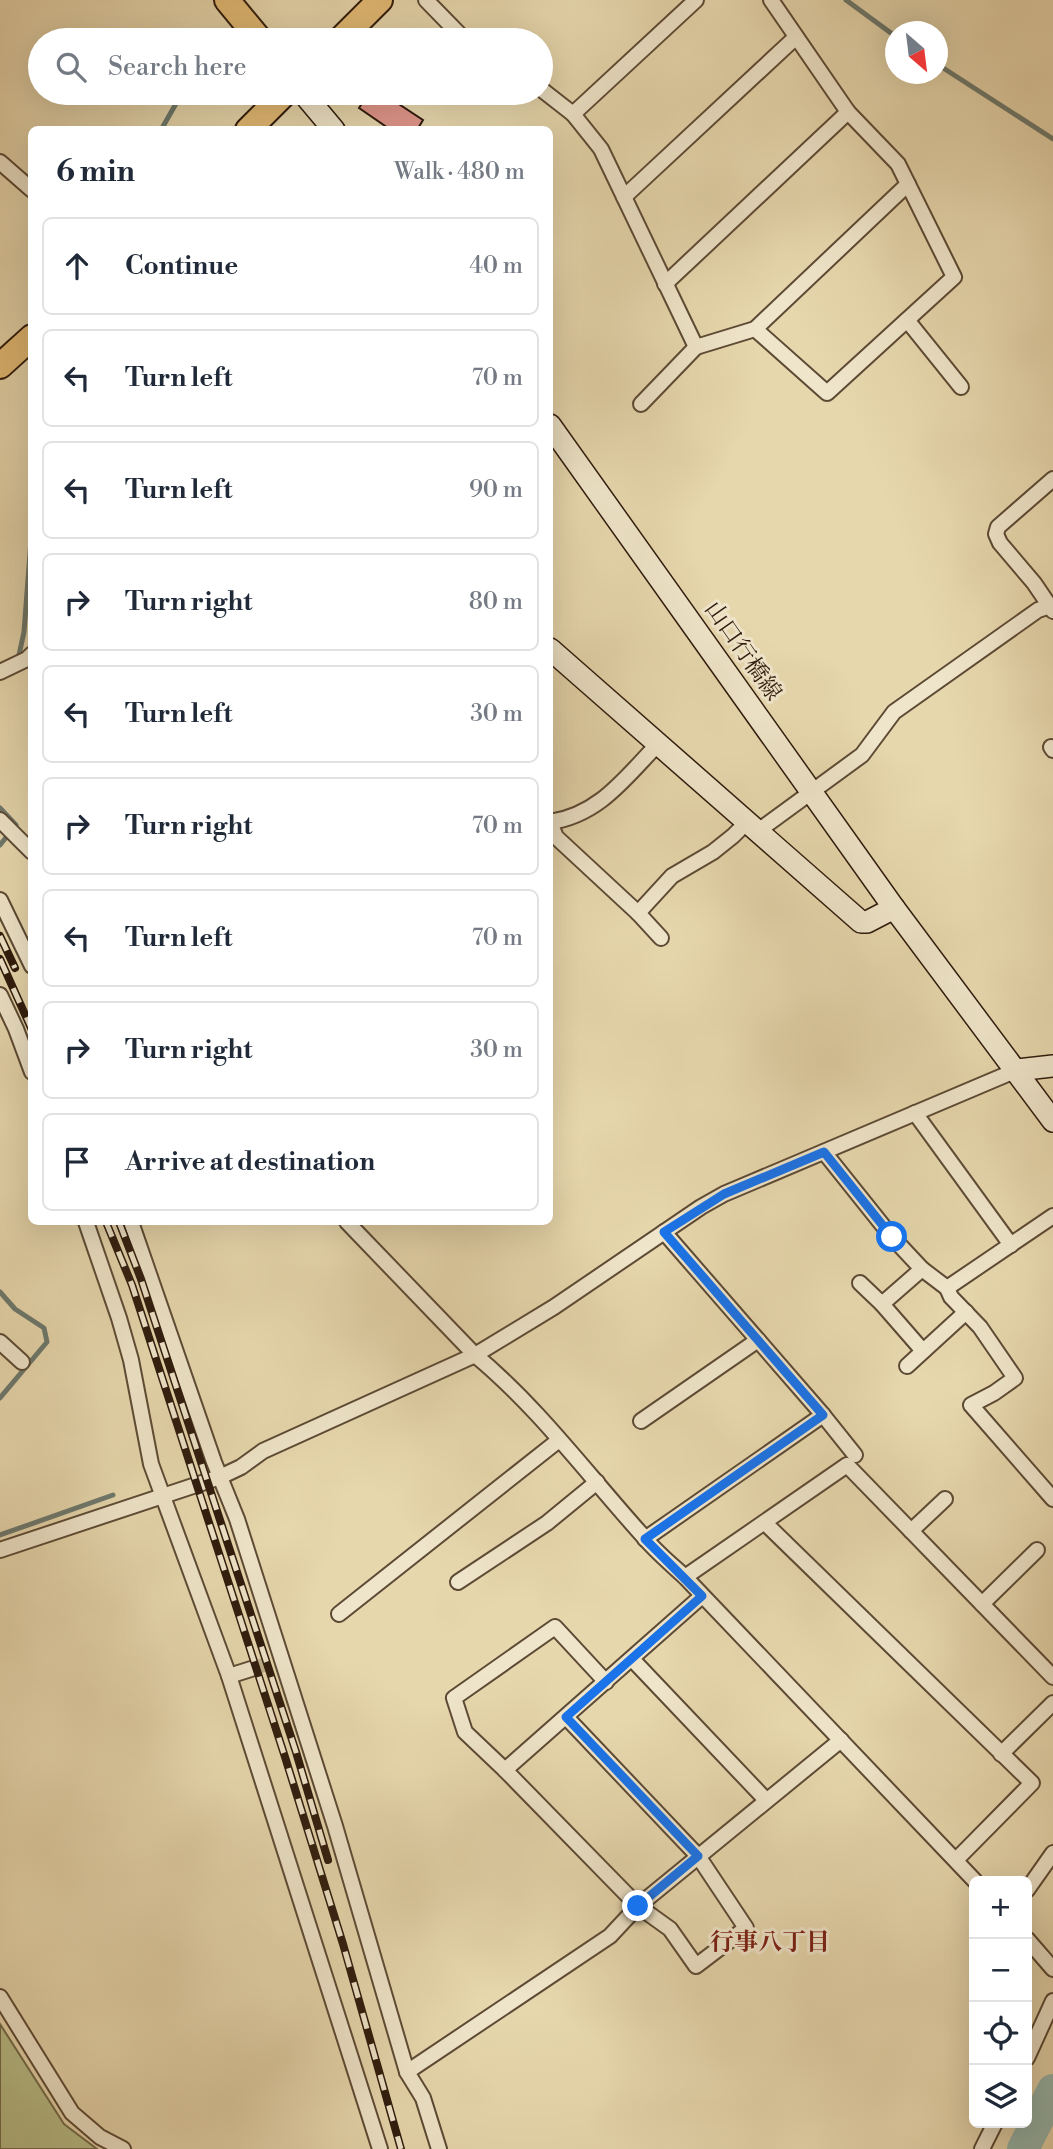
<!DOCTYPE html>
<meta charset="utf-8">
<style>
:root{--surface:#fff;--page:#f2f2f3;--text:#1f2937;--muted:#747a83;--line:#e0e1e3}
body{margin:0;font-family:"Libre Bodoni","Noto Serif JP",serif;background:var(--page);color:var(--text)}
.controls{position:absolute;right:21px;bottom:21px;display:grid;overflow:hidden;border-radius:10px;box-shadow:0 7px 28px #0002}
.controls button{width:63px;height:63px;display:grid;place-items:center;padding:0;border:0;border-bottom:2px solid var(--line);background:var(--surface);color:var(--text);font:35px sans-serif}
.compass{position:absolute;left:885px;top:21px;width:63px;height:63px;border-radius:50%;background:var(--surface);box-shadow:0 7px 28px #0002;rotate:152deg}
.stop{position:absolute;width:21px;height:21px;margin:-16px;border:5px solid #1a73e8;border-radius:50%;background:#fff}
.stop.end{background:#1a73e8;border-color:#fff;box-shadow:0 2px 7px #0008}
.list{margin:0;padding:0;list-style:none}
h2{display:flex;justify-content:space-between;align-items:center;height:91px;margin:0;padding:0 28px;font-size:30px}
h2 small{font-size:23px;font-weight:400;color:var(--muted)}
.list li{display:grid;grid-template-columns:46px 1fr auto;gap:21px;align-items:center;box-sizing:border-box;height:98px;margin:0 14px 14px;padding:0 14px;border:2px solid var(--line);border-radius:10px}
.list b{display:block;font-size:26px;white-space:nowrap}
.list em{font-size:23px;font-style:normal;color:var(--muted)}
.icon{flex:none;width:38px;height:38px;fill:none;stroke:currentColor;stroke-width:2;stroke-linecap:round;stroke-linejoin:round}
.map{position:relative;flex:none;width:1053px;height:2149px;overflow:hidden}
.search{position:absolute;background:var(--surface);box-shadow:0 7px 28px #0002;left:28px;top:28px;width:525px;height:77px;display:flex;align-items:center;gap:18px;box-sizing:border-box;padding:0 24px;border-radius:38px;color:var(--muted);font-size:26px}
.panel{position:absolute;background:var(--surface);box-shadow:0 7px 28px #0002;left:28px;top:126px;width:525px;height:1099px;border-radius:10px}
.map>svg:first-child{display:block}
</style>
<div class="map">
<svg width="1053" height="2149" viewBox="0 0 1053 2149">
<rect width="100%" height="100%" fill="#e7d7ad"/>
<filter id="stains"><feTurbulence type="fractalNoise" baseFrequency=".00286" numOctaves="4"/><feColorMatrix values="0 0 0 0 .2 0 0 0 0 .09 0 0 0 0 .02 0 0 0 .5 -.17"/></filter>
<radialGradient id="worn" r=".72"><stop offset=".6" stop-color="#630" stop-opacity="0"/><stop offset="1" stop-color="#630" stop-opacity=".3"/></radialGradient>
<path fill="#b7be89" stroke="#736c4b" stroke-width="2" d="M0,2024L64,2124L97,2149H0Z"/>
<g fill="none" stroke-linecap="round" stroke-linejoin="round">
<g stroke="#6d796e" stroke-width="5">
<path d="M846,0L895,36"/>
<path d="M214,40L217,35"/>
<path d="M937,64L1053,139"/>
<path d="M161,130L182,93"/>
<path d="M19,655L24,632L32,527"/>
<path d="M0,808L16,825L0,845"/>
<path d="M0,1292L15,1309L44,1328L47,1342L0,1398"/>
<path d="M0,1535L113,1495"/>
</g>
<path stroke="#97b8af" stroke-width="32" d="M1023,2149L1053,2090"/>
</g>
<path fill="#e0968a" stroke="#2f1b0d" stroke-width="2" d="M369,93H382L423,120L417,130H391L359,108Z"/>
<g fill="none" stroke-linecap="round" stroke-linejoin="round">
<path stroke="#c2b18d" stroke-width="14" stroke-dasharray="14 7" stroke-linecap="butt" d="M251,1669L270,1663"/>
<g stroke="#5d4a35" stroke-width="18">
<g id="minor">
<path d="M426,0L465,40"/>
<path d="M541,89L573,114L696,0"/>
<path d="M573,114L601,149L696,347L641,404"/>
<path d="M0,162L32,190"/>
<path d="M624,197L796,37"/>
<path d="M665,284L848,112"/>
<path d="M907,320L961,387"/>
<path d="M755,329L827,393L954,277L898,164L848,112L771,0"/>
<path d="M696,347L755,329L908,184"/>
<path d="M1053,479L998,527L996,534L1000,543L1034,583L1053,611"/>
<path d="M0,672L27,659L32,654"/>
<path d="M1051,747L1053,750"/>
<path d="M0,820L32,852"/>
<path d="M550,822L556,837L638,913L661,938"/>
<path d="M550,822C599,815 625,778 658,744"/>
<path d="M758,831L862,755L894,712L1038,610L1053,605"/>
<path d="M0,900L32,966"/>
<path d="M638,913L672,876L713,852L733,836L747,822"/>
<path d="M0,995L16,1029L32,1072"/>
<path d="M915,1113L1011,1245"/>
<path d="M824,1152L892,1237L922,1269L947,1288L951,1297L980,1327L1015,1378L994,1393L971,1405L1053,1499"/>
<path d="M86,1222L119,1318L131,1360L151,1464L229,1676L380,2149"/>
<path d="M131,1222L214,1462L237,1519L335,1826L407,2072L423,2098L439,2149"/>
<path d="M347,1222L475,1355C538,1407 588,1475 643,1536C655,1551 671,1564 685,1577L975,1881"/>
<path d="M664,1232L823,1415L855,1455"/>
<path d="M860,1283L882,1304L923,1351"/>
<path d="M947,1288L1053,1216"/>
<path d="M882,1304L922,1269"/>
<path d="M0,1342L22,1362"/>
<path d="M907,1366L966,1312"/>
<path d="M641,1421L758,1340"/>
<path d="M765,1523L1032,1783L956,1860"/>
<path d="M911,1531L945,1499"/>
<path d="M645,1539L823,1415"/>
<path d="M0,1550L220,1477L241,1467L263,1451L475,1355L554,1307L701,1207L724,1194L1017,1070"/>
<path d="M685,1577L847,1465L1053,1677"/>
<path d="M458,1582L547,1523L597,1482"/>
<path d="M982,1604L1037,1550"/>
<path d="M339,1614L559,1440"/>
<path d="M632,1659L766,1800"/>
<path d="M229,1676L251,1669"/>
<path d="M566,1717L698,1856L746,1928L696,1966L670,1929L638,1906L505,1770L702,1596"/>
<path d="M1001,1754L1053,1703"/>
<path d="M505,1770L465,1732L454,1698L555,1627L606,1682"/>
<path d="M1027,1890L1053,1853"/>
<path d="M1027,1939L1053,1969"/>
<path d="M0,1997L72,2113L100,2137L123,2149"/>
<path d="M1027,2058L1053,2001"/>
<path d="M407,2072L610,1936L638,1906L841,1740"/>
<path d="M982,2149L995,2123"/>
</g>
</g>
<g stroke="#2f1b0d" stroke-width="24">
<g id="secondary">
<path d="M303,93L334,130"/>
<path d="M550,425L894,908L1053,1121"/>
<path d="M550,649L861,922H867L894,908"/>
<path d="M1017,1070L1053,1066"/>
</g>
</g>
<g stroke="#2f1b0d" stroke-width="28">
<g id="trunk">
<path d="M227,0L260,40"/>
<path d="M340,40L380,0"/>
<path d="M248,130L285,93"/>
<path d="M0,366L32,337"/>
</g>
</g>
<use href="#minor" stroke="#efe5ca" stroke-width="14"/>
<use href="#secondary" stroke="#efe5ca" stroke-width="21"/>
<use href="#trunk" stroke="#e4bc76" stroke-width="24"/>
<g stroke="#2f1b0d" stroke-width="8">
<g id="rail">
<path d="M0,936L15,968"/>
<path d="M0,959L32,1030"/>
<path d="M106,1222L132,1285L285,1757L343,1944L401,2149"/>
<path d="M119,1222L141,1279L296,1752L328,1860"/>
</g>
</g>
<use href="#rail" stroke="#efe5ca" stroke-width="5" stroke-dasharray="16" stroke-linecap="butt"/>
</g>
<g fill="none" stroke-linecap="round" stroke-linejoin="round">
<path stroke="#1a73e8" stroke-width="9" d="M638,1906L698,1856L566,1717L702,1596L645,1539L823,1415L664,1232L724,1194L824,1152L892,1237"/>
</g>
<g text-anchor="middle" dominant-baseline="central" stroke-width="6" stroke-linejoin="round" paint-order="stroke">
<g font-size="23" fill="#2f1b0d" stroke="#efe5ca">
<text transform="translate(743 651) rotate(55)">山口行橋線</text>
</g>
<g font-size="24" font-weight="bold" fill="#7a1f14" stroke="#efe5ca">
<text x="770" y="1943">行事八丁目</text>
</g>
</g>
<rect width="100%" height="100%" filter="url(#stains)"/>
<rect width="100%" height="100%" fill="url(#worn)"/>
</svg>
<div class="controls">
<button>+</button>
<button>−</button>
<button><svg class="icon" aria-label="locate" viewBox="0 0 24 24"><circle cx="12" cy="12" r="6"/><path d="M12 2v4M12 18v4M2 12h4M18 12h4"/></svg></button>
<button><svg class="icon" aria-label="layers" viewBox="0 0 24 24"><path d="M12 4l9 5-9 5-9-5zM3 14l9 5 9-5"/></svg></button>
</div>
<svg class="compass" viewBox="-18 -18 36 36"><path d="M0-13l5 13h-10z" fill="#e53935"/><path d="M0 13l5-13h-10z" fill="#747a83"/></svg>
<div class="stop" style="left:892px;top:1237px"></div>
<div class="stop end" style="left:638px;top:1906px"></div>
<div class="search"><svg class="icon" aria-label="search" viewBox="0 0 24 24"><circle cx="10" cy="10" r="6"/><path d="M15 15l6 6"/></svg>Search here</div>
<section class="panel">
<h2>6 min<small>Walk · 480 m</small></h2>
<ul class="list">
<li><svg class="icon" aria-label="ahead" viewBox="0 0 24 24"><path d="M12 20V5M6 11l6-6 6 6"/></svg><div><b>Continue</b></div><em>40 m</em></li>
<li><svg class="icon" aria-label="left" viewBox="0 0 24 24"><path d="M17 20v-9H6M10 6l-5 5 5 5"/></svg><div><b>Turn left</b></div><em>70 m</em></li>
<li><svg class="icon" aria-label="left" viewBox="0 0 24 24"><path d="M17 20v-9H6M10 6l-5 5 5 5"/></svg><div><b>Turn left</b></div><em>90 m</em></li>
<li><svg class="icon" aria-label="right" viewBox="0 0 24 24"><path d="M7 20v-9h11M14 6l5 5-5 5"/></svg><div><b>Turn right</b></div><em>80 m</em></li>
<li><svg class="icon" aria-label="left" viewBox="0 0 24 24"><path d="M17 20v-9H6M10 6l-5 5 5 5"/></svg><div><b>Turn left</b></div><em>30 m</em></li>
<li><svg class="icon" aria-label="right" viewBox="0 0 24 24"><path d="M7 20v-9h11M14 6l5 5-5 5"/></svg><div><b>Turn right</b></div><em>70 m</em></li>
<li><svg class="icon" aria-label="left" viewBox="0 0 24 24"><path d="M17 20v-9H6M10 6l-5 5 5 5"/></svg><div><b>Turn left</b></div><em>70 m</em></li>
<li><svg class="icon" aria-label="right" viewBox="0 0 24 24"><path d="M7 20v-9h11M14 6l5 5-5 5"/></svg><div><b>Turn right</b></div><em>30 m</em></li>
<li><svg class="icon" aria-label="arrive" viewBox="0 0 24 24"><path d="M6 21V4h12l-3 4 3 4H6"/></svg><div><b>Arrive at destination</b></div></li>
</ul>
</section>
</div>
